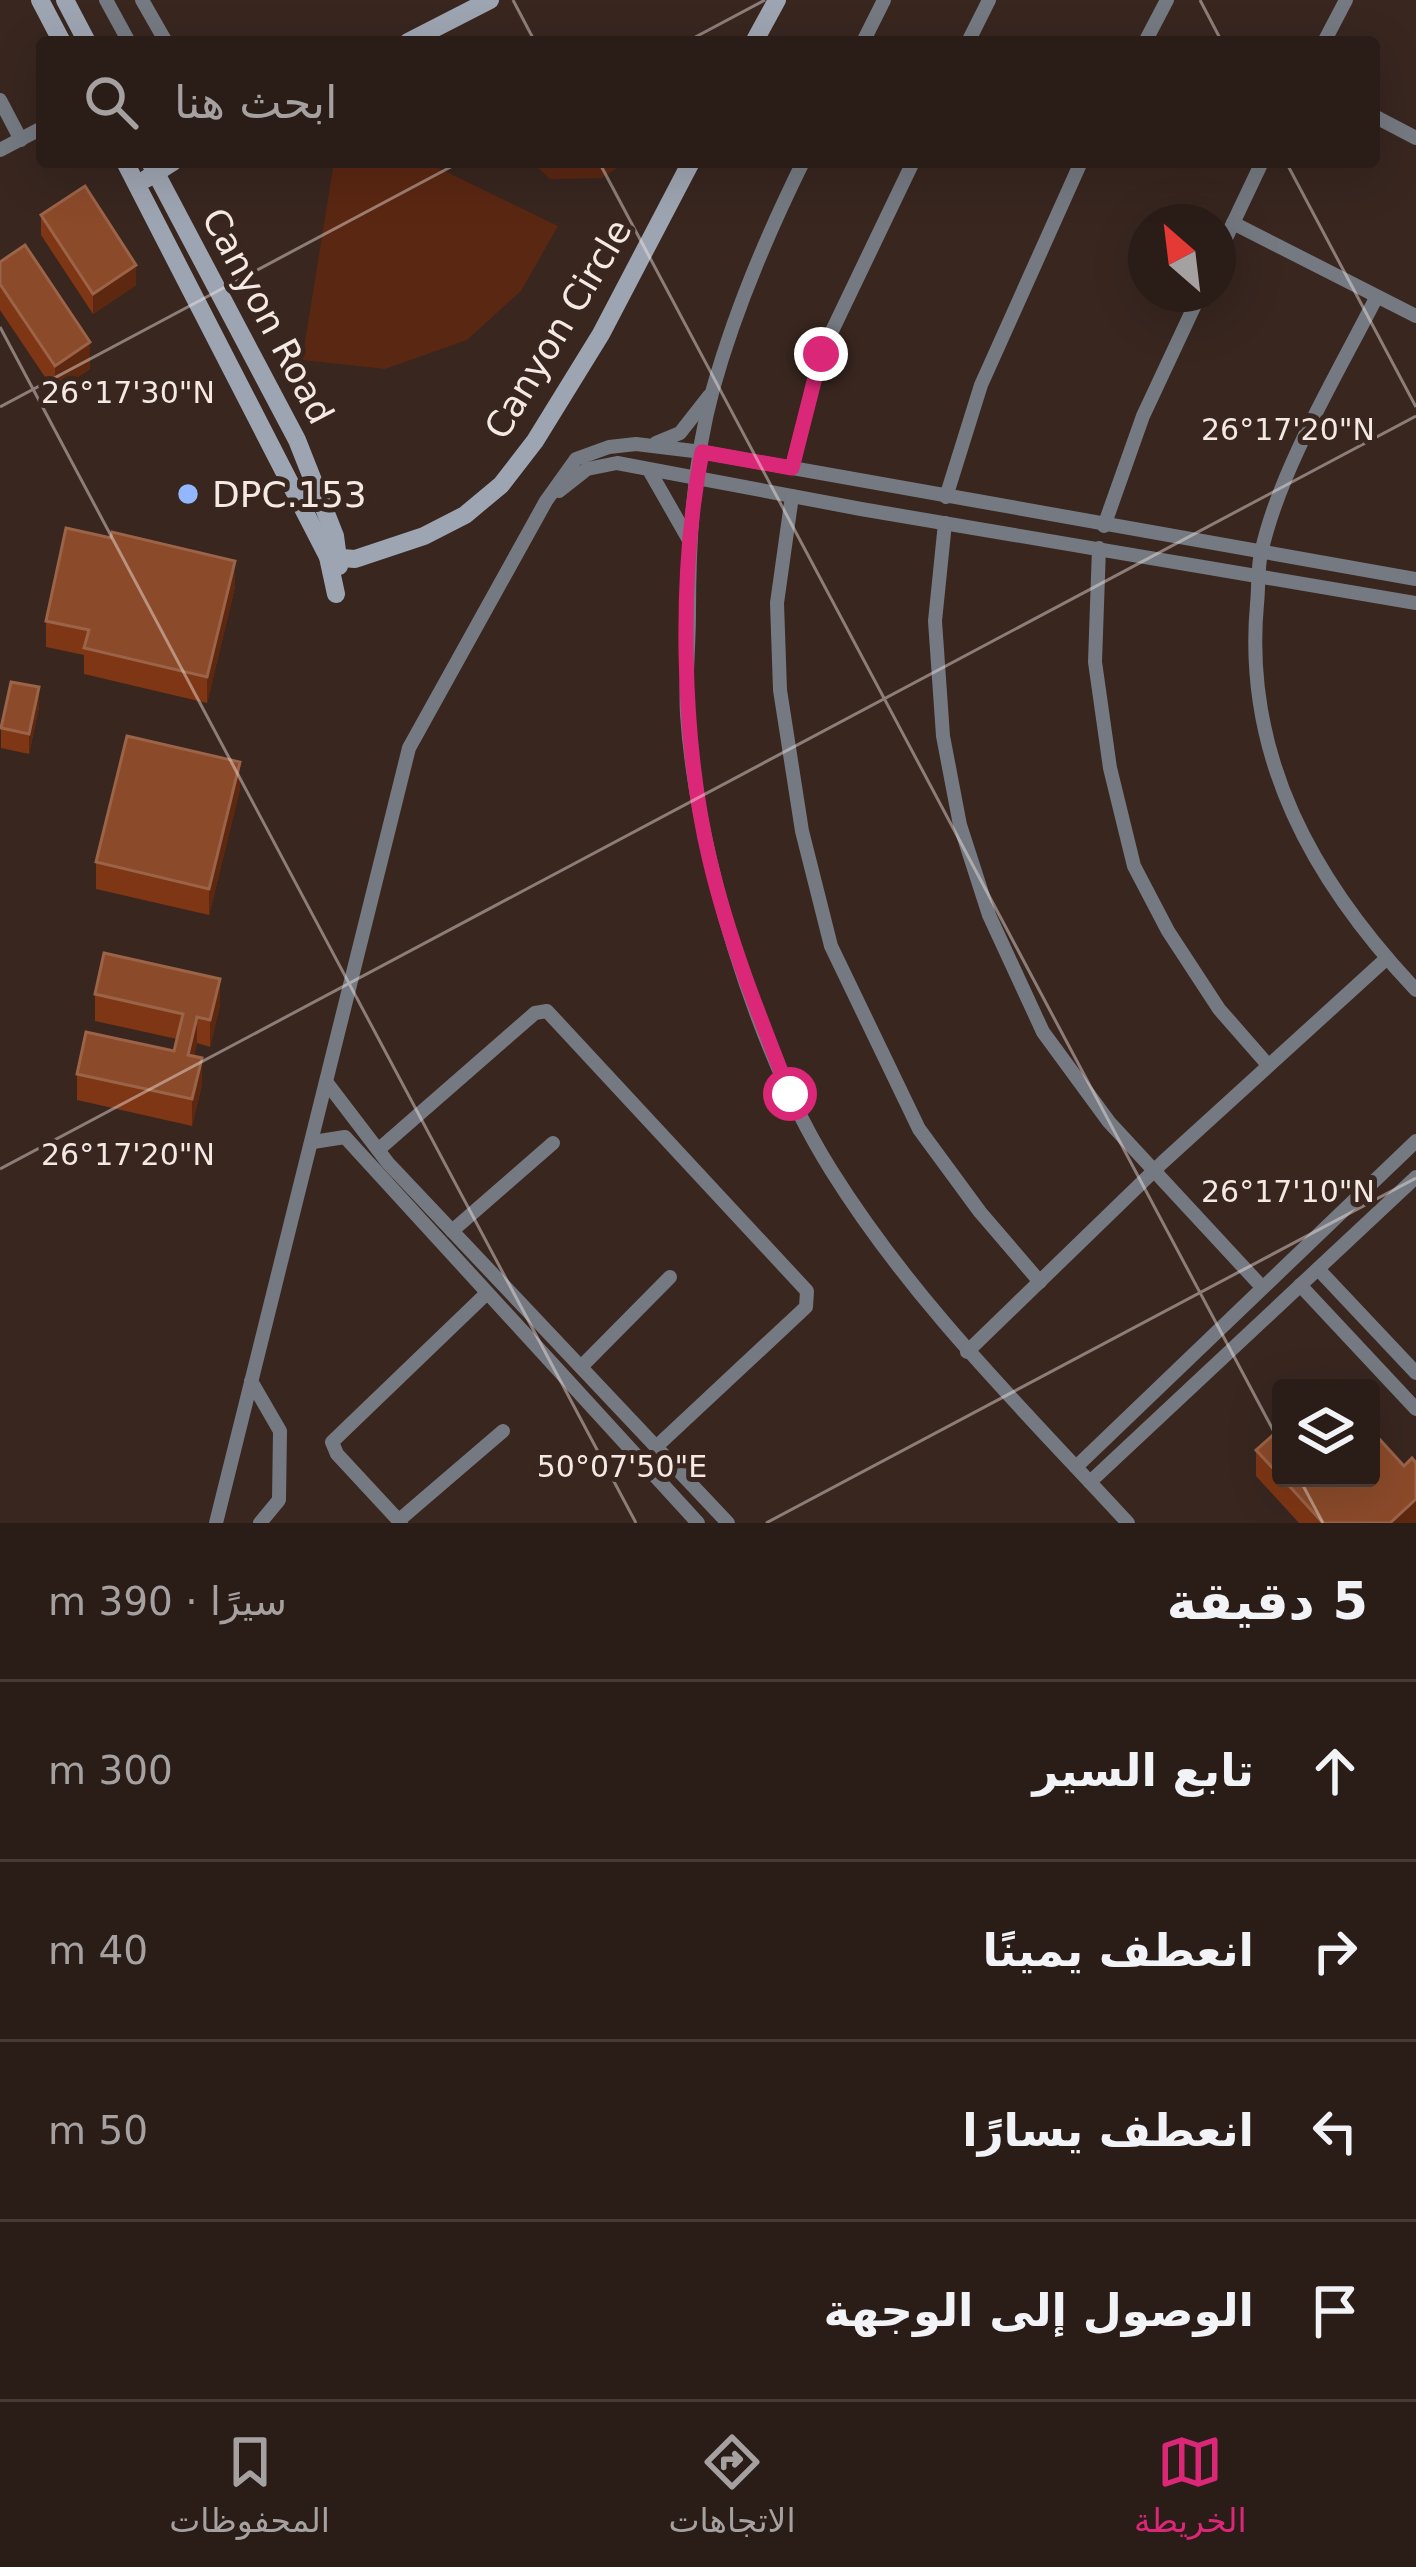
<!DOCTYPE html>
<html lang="ar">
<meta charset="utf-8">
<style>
:root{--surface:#2a1c17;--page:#322520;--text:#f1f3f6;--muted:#a5a1a1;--line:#463a36;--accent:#db2777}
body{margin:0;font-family:"DejaVu Sans",Vazirmatn,sans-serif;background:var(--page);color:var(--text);direction:rtl}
.controls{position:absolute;right:36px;bottom:36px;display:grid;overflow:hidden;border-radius:12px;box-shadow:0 12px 48px #0002}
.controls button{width:108px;height:108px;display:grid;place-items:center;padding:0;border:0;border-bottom:3px solid var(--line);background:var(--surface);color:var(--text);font:60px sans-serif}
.compass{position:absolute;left:1128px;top:204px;width:108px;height:108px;border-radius:50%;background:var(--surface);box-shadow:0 12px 48px #0002;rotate:332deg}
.stop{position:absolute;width:36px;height:36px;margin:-27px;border:9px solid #db2777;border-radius:50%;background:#fff}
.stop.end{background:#db2777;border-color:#fff;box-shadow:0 3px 12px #0008}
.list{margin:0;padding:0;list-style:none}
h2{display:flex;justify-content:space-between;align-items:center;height:156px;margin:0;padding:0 48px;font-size:51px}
h2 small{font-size:39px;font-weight:400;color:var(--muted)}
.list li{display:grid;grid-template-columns:78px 1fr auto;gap:36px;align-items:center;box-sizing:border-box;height:180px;padding:0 48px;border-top:3px solid var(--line)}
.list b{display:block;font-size:45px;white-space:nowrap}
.list em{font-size:39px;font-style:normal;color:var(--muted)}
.icon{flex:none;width:66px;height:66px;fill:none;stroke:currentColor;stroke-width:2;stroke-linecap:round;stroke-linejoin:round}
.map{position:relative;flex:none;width:1416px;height:1523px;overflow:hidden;direction:ltr}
.search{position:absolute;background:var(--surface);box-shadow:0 12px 48px #0002;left:36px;right:36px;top:36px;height:132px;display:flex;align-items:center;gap:30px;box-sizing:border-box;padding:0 42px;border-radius:12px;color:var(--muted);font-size:45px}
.sheet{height:876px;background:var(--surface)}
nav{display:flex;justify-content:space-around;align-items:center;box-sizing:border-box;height:168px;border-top:3px solid var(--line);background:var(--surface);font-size:33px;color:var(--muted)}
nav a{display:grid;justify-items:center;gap:6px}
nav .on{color:var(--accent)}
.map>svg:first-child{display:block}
</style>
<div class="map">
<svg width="1416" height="1523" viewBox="0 0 1416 1523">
<rect width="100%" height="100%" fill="#38261f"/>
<g fill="#5a2712">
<path d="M334,162H426L558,226L521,291L467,340L385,369L302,360Z"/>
<path d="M532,162H626L602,178L550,179Z"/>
</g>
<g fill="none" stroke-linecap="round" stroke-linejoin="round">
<g stroke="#757981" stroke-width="14">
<path d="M106,0L129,42"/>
<path d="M142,0L166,42"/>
<path d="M863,42L884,0"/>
<path d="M968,42L989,0"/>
<path d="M1145,42L1167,0"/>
<path d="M1324,42L1346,0"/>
<path d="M0,100L21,140"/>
<path d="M1374,116L1416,138"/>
<path d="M0,150L42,128"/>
<path d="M803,162C767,235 735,310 713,389C693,462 689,540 689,614C689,647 685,681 687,714C696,852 757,1052 831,1170C914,1303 1023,1409 1128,1523"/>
<path d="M1233,223L1416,316"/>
<path d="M1218,255L1262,162"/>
<path d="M1376,298C1338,373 1281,467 1262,549C1257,566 1259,586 1257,604C1243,757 1314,882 1416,990"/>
<path d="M656,443L680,433L709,396"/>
<path d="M792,468L821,354L913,162"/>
<path d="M649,470L689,540"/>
<path d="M559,491L587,469L617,463L861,509L1416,603"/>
<path d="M792,496L777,603L780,690L802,831L831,946L919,1129L980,1212L1040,1282"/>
<path d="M946,497L981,385L1081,162"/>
<path d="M945,523L935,621L943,736L960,825L989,915L1043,1032L1109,1122L1261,1286"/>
<path d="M1104,526L1143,416L1200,294"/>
<path d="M1099,548L1095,662L1110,768L1134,866L1168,931L1219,1009L1268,1065"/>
<path d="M327,1083L388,1163L728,1523"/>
<path d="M313,1142L345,1137L698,1523"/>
<path d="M378,1150L535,1013L547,1011L807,1291L806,1307L656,1447"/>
<path d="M452,1231L553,1143"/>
<path d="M1318,1269L1416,1373"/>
<path d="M1300,1285L1416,1409"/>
<path d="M967,1352L1163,1162L1387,958"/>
<path d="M581,1367L670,1277"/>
<path d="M251,1381L280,1431L279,1500L260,1523"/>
<path d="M1076,1467L1416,1141"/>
<path d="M1090,1482L1416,1177"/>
<path d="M398,1521L503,1431"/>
<path d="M216,1523L409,748L546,501L576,459L609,447L636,444L702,452L1416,579"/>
<path d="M401,1523L337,1454L332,1442L487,1293"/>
</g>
<g stroke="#9ea5b2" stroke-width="18">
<path d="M40,0L62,42"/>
<path d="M65,0L87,42"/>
<path d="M408,42L490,0"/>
<path d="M754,42L777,0"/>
<path d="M125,162L328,557L336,594"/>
<path d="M150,162L297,440L335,536L339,566"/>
<path d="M146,179L173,162"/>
<path d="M328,557L355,559L424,536L465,515L501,485L535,441L601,334L691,162"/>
</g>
</g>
<g fill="#7e3614">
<path d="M41,215L136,285L93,314L41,235Z"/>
<path d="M0,262L90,369L55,392L0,310Z"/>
<path d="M235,587L207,703L84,674V655L46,647V621Z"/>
<path d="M39,707L29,754L1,748V728Z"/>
<path d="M240,789L209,915L96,889V862Z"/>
<path d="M95,994L220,1005L210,1047L197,1043L194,1056L202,1084L192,1126L77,1100V1074L174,1051L177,1039L95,1021Z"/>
<path d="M1278,1443L1416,1523H1299L1256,1476V1450Z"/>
</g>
<g fill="#5d280f">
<path d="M136,265V285L93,314V294Z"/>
<path d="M90,342V369L55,392V366Z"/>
<path d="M235,561V587L207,703V677Z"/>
<path d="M39,687V707L29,754V734Z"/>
<path d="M240,762V789L209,915V889Z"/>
<path d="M220,979V1005L210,1047V1020Z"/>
<path d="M197,1017V1043L188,1081V1055Z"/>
<path d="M202,1058V1084L192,1126V1099Z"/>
<path d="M1416,1499V1523H1390Z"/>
</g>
<g fill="#8b4a2a" stroke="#9b6347" stroke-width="3">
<path d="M85,186L136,265L93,294L41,215Z"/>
<path d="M25,245L90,342L55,366L0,284V262Z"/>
<path d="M66,528L111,538L112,532L235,561L207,677L84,648L89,630L46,621Z"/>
<path d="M11,682L39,687L29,734L1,728Z"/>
<path d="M127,736L240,762L209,889L96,862Z"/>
<path d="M104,953L220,979L210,1020L197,1017L188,1055L202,1058L192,1099L77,1074L86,1032L174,1051L183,1014L95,994Z"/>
<path d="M1371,1430L1404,1466L1412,1458L1416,1463V1499L1390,1523H1323L1282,1478H1371Z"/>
<path d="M1272,1436L1278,1443L1281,1440V1477L1256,1450Z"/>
</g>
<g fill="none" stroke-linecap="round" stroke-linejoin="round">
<path stroke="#db2777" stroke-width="15" d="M790,1094C760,1018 729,941 710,861C681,740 678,574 702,452L792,468L821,354"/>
</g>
<path fill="none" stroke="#f5e9e4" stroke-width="3" stroke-opacity="0.45" d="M513,0L535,42M1200,0L1222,42M686,42L765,0M599,162L1281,1445M1286,162L1416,407M0,327L636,1523M0,407L460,162M0,1169L1416,416M1299,1478L1323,1523M766,1523L1416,1178"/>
<circle fill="#93b7fd" stroke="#38261f" stroke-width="4.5" cx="188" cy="494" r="12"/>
<g text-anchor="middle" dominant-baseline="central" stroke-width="10" stroke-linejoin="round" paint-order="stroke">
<g font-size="36" fill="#f5e9e4" stroke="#38261f">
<text transform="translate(268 316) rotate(62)">Canyon Road</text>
<text transform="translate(558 329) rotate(-59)">Canyon Circle</text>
</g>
<g font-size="36" fill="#f5e9e4" stroke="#38261f" text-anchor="start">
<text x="212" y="494">DPC.153</text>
</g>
</g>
<g font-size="30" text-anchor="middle" fill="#f5e9e4" stroke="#38261f" stroke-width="10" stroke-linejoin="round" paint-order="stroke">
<text x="128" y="403">26°17'30"N</text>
<text x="1288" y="440">26°17'20"N</text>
<text x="128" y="1165">26°17'20"N</text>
<text x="1288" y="1202">26°17'10"N</text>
<text x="622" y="1477">50°07'50"E</text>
</g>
</svg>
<div class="controls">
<button><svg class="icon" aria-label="layers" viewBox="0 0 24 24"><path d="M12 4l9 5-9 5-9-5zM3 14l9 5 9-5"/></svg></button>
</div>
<svg class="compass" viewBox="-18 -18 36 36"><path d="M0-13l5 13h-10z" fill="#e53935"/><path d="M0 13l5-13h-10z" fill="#a5a1a1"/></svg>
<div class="stop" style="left:790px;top:1094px"></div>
<div class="stop end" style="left:821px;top:354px"></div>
<div class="search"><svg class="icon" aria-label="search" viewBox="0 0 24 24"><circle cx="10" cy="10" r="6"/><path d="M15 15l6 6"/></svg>ابحث هنا</div>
</div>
<section class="sheet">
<h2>5 دقيقة<small>سيرًا · 390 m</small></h2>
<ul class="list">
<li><svg class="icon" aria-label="ahead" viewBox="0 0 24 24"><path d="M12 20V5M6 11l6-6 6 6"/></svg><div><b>تابع السير</b></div><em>300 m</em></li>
<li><svg class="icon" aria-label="right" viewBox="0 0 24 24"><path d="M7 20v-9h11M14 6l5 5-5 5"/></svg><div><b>انعطف يمينًا</b></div><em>40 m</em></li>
<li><svg class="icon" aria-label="left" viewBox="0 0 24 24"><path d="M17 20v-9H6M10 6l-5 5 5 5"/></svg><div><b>انعطف يسارًا</b></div><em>50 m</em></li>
<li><svg class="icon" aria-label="arrive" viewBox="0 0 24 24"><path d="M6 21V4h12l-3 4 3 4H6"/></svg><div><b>الوصول إلى الوجهة</b></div></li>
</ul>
</section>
<nav>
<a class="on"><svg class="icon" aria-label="map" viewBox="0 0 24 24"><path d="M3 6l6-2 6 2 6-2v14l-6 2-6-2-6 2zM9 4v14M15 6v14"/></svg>الخريطة</a>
<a><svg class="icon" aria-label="directions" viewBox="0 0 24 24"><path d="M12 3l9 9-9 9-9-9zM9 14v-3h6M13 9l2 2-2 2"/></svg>الاتجاهات</a>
<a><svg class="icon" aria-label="saved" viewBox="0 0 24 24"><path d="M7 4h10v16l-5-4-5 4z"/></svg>المحفوظات</a>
</nav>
